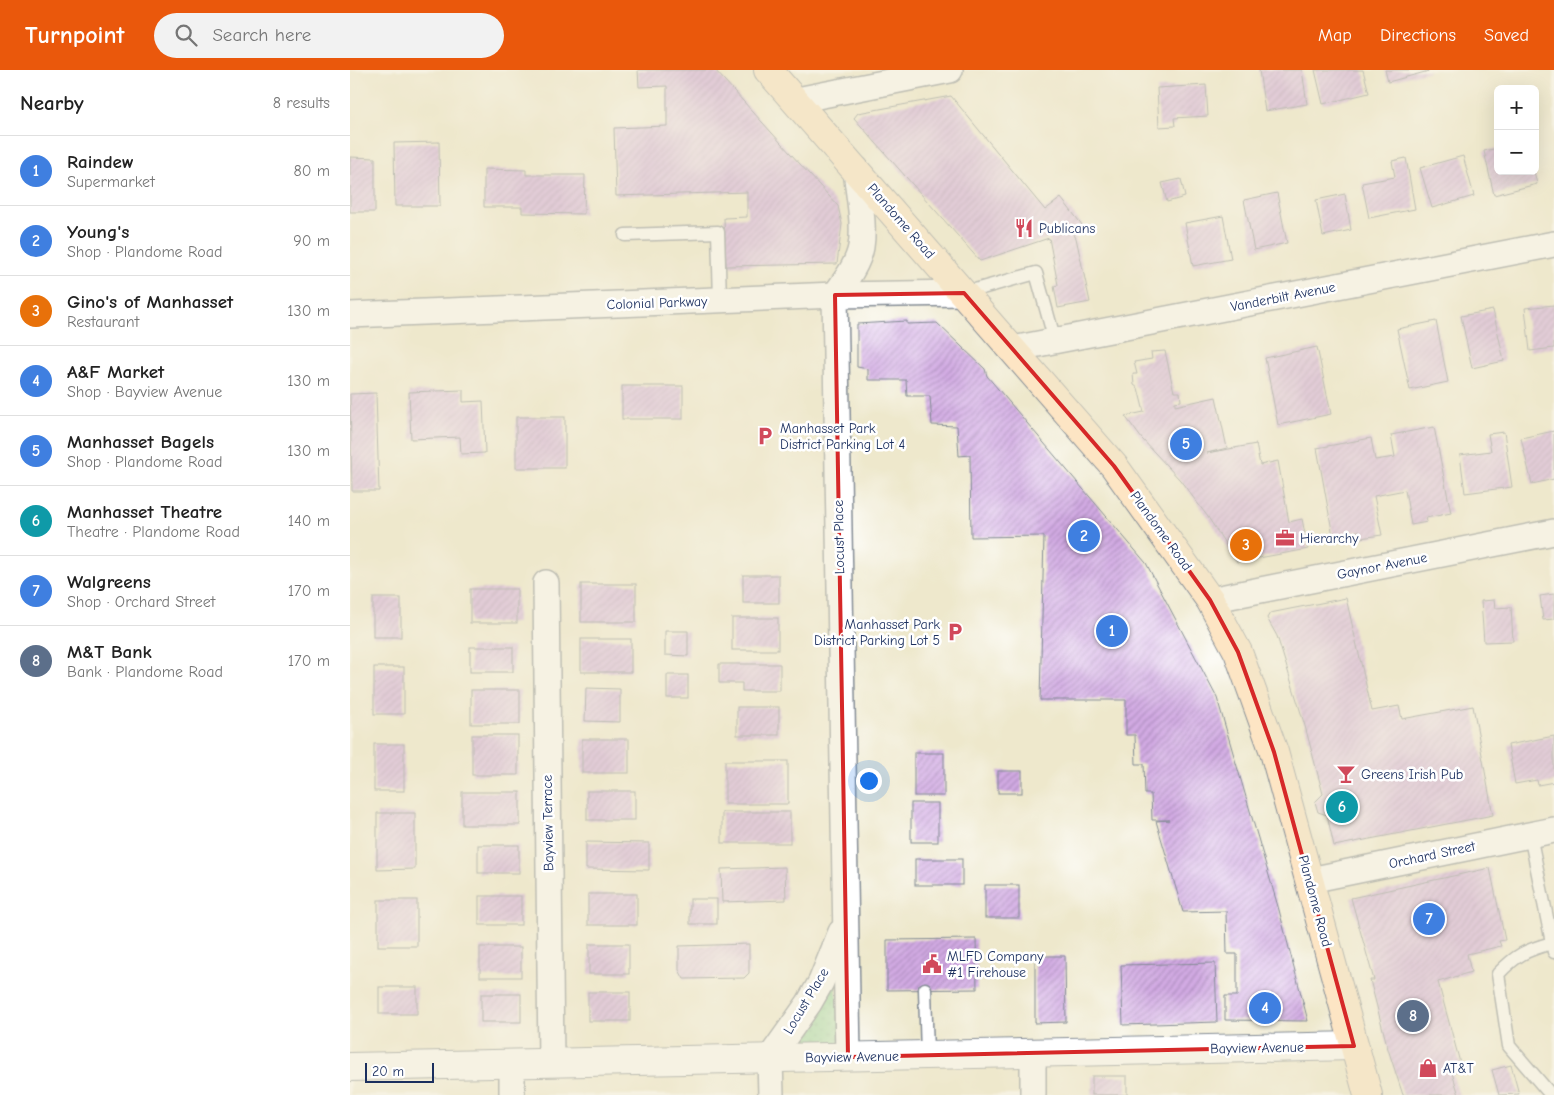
<!DOCTYPE html>
<meta charset="utf-8">
<style>
:root{--surface:#fff;--page:#f2f2f2;--text:#222;--muted:#767676;--line:#e0e0e0;--accent:#ea580c}
body{margin:0;font-family:"Comic Neue",sans-serif;background:var(--page);color:var(--text)}
.controls{position:absolute;right:15px;top:15px;display:grid;overflow:hidden;border-radius:8px;box-shadow:0 5px 20px #0002}
.controls button{width:45px;height:45px;display:grid;place-items:center;padding:0;border:0;border-bottom:1px solid var(--line);background:var(--surface);color:var(--text);font:25px sans-serif}
.scale{position:absolute;left:15px;bottom:12px;width:69px;box-sizing:border-box;padding-left:5px;border:2px solid #1b2f5e;border-top:0;font-size:14px;line-height:18px;white-space:nowrap;color:#1b2f5e;-webkit-text-stroke:4px #fff;paint-order:stroke}
.you{position:absolute;left:518px;top:710px;width:18px;height:18px;margin:-12px;border:4px solid #fff;border-radius:50%;background:#1a73e8;box-shadow:0 0 0 8px #1a73e833}
.badge{display:grid;place-items:center;width:32px;height:32px;border-radius:50%;background:var(--accent);color:#fff;font-size:16px;font-weight:700}
.pin{position:absolute;translate:-50% -50%;border:2px solid #fff;box-shadow:0 1px 5px #0006}
.list{margin:0;padding:0;list-style:none}
h2{display:flex;justify-content:space-between;align-items:center;height:65px;margin:0;padding:0 20px;font-size:21px}
h2 small{font-size:16px;font-weight:400;color:var(--muted)}
.list li{display:grid;grid-template-columns:32px 1fr auto;gap:15px;align-items:center;box-sizing:border-box;height:70px;padding:0 20px;border-top:1px solid var(--line)}
.list b{display:block;font-size:19px;white-space:nowrap}
.list p{margin:0;font-size:16px;white-space:nowrap;color:var(--muted)}
.list em{font-size:16px;font-style:normal;color:var(--muted)}
.icon{flex:none;width:28px;height:28px;fill:none;stroke:currentColor;stroke-width:2;stroke-linecap:round;stroke-linejoin:round}
.map{position:relative;flex:none;width:1204px;height:1025px;overflow:hidden}
header{display:flex;align-items:center;gap:30px;box-sizing:border-box;height:70px;padding:0 25px;background:var(--accent);color:#fff}
header strong{font-size:24px}
nav{display:flex;gap:28px;margin-inline-start:auto;font-size:18px}
.search{width:350px;height:45px;background:var(--page);display:flex;align-items:center;gap:12px;box-sizing:border-box;padding:0 18px;border-radius:28px;color:var(--muted);font-size:19px}
main{display:flex}
aside{flex:1;background:var(--surface)}
.map>svg:first-child{display:block}
</style>
<header>
<strong>Turnpoint</strong>
<div class="search"><svg class="icon" aria-label="search" viewBox="0 0 24 24"><circle cx="10" cy="10" r="6"/><path d="M15 15l6 6"/></svg>Search here</div>
<nav><a>Map</a><a>Directions</a><a>Saved</a></nav>
</header>
<main>
<aside>
<h2>Nearby<small>8 results</small></h2>
<ul class="list">
<li><span class="badge" style="background:#3f7fe0">1</span><div><b>Raindew</b><p>Supermarket</p></div><em>80 m</em></li>
<li><span class="badge" style="background:#3f7fe0">2</span><div><b>Young's</b><p>Shop · Plandome Road</p></div><em>90 m</em></li>
<li><span class="badge" style="background:#e8710a">3</span><div><b>Gino's of Manhasset</b><p>Restaurant</p></div><em>130 m</em></li>
<li><span class="badge" style="background:#3f7fe0">4</span><div><b>A&amp;F Market</b><p>Shop · Bayview Avenue</p></div><em>130 m</em></li>
<li><span class="badge" style="background:#3f7fe0">5</span><div><b>Manhasset Bagels</b><p>Shop · Plandome Road</p></div><em>130 m</em></li>
<li><span class="badge" style="background:#0f9aa8">6</span><div><b>Manhasset Theatre</b><p>Theatre · Plandome Road</p></div><em>140 m</em></li>
<li><span class="badge" style="background:#3f7fe0">7</span><div><b>Walgreens</b><p>Shop · Orchard Street</p></div><em>170 m</em></li>
<li><span class="badge" style="background:#5c6f8a">8</span><div><b>M&amp;T Bank</b><p>Bank · Plandome Road</p></div><em>170 m</em></li>
</ul>
</aside>
<div class="map">
<svg width="1204" height="1025" viewBox="0 0 1204 1025">
<defs>
<pattern id="grass-dots" width="8" height="8" patternUnits="userSpaceOnUse" patternTransform="scale(1.25)"><rect width="8" height="8" fill="#83d190"/><path d="M2 2h.1M6 6h.1" fill="none" stroke="#6aaa79" stroke-width="1.8" stroke-linecap="round"/></pattern>
<pattern id="building-hatch" width="6" height="6" patternUnits="userSpaceOnUse" patternTransform="scale(1.25)"><rect width="6" height="6" fill="#d2aae3"/><path d="M-1 1l2-2M0 6l6-6M5 7l2-2" fill="none" stroke="#aa8bbb"/></pattern>
</defs>
<rect width="100%" height="100%" fill="#fff"/>
<filter id="ink" filterUnits="userSpaceOnUse"><feTurbulence type="fractalNoise" baseFrequency=".02" numOctaves="2"/><feDisplacementMap in="SourceGraphic" scale="10" xChannelSelector="R" yChannelSelector="G"/><feConvolveMatrix kernelMatrix="1 2 1 2 8 2 1 2 1" color-interpolation-filters="sRGB"/></filter>
<filter id="wash" filterUnits="userSpaceOnUse"><feTurbulence type="fractalNoise" baseFrequency=".0096" numOctaves="4" result="noise"/><feDisplacementMap in="SourceGraphic" scale="20" xChannelSelector="R" yChannelSelector="G"/><feGaussianBlur stdDeviation="1.12" result="paint"/><feColorMatrix in="noise" values="0 0 0 0 0 0 0 0 0 0 0 0 0 0 0 0 0 1.4 0 .05"/><feComposite in="paint" operator="in"/></filter>
<g filter="url(#wash)">
<rect width="100%" height="100%" fill="#eee8cc"/>
<path fill="url(#grass-dots)" stroke="#4f8077" d="M481,891L498,987L420,988Z"/>
<g id="blocks">
<g fill="url(#building-hatch)">
<path d="M288,0H365L488,136L492,154L487,194L376,196L374,148L397,147V122L266,126L264,58L317,56V16L289,17Z"/>
<path d="M909,0H952L957,34L915,41Z"/>
<path d="M965,0H1013L1019,23L973,34Z"/>
<path d="M1035,0H1079V1L1038,12Z"/>
<path d="M856,15L858,46L824,48L825,56L809,57L807,18Z"/>
<path d="M601,26L695,140L711,128L733,156L721,160L726,168L740,232L708,238L704,216L708,215L699,168L630,191L504,48L508,43Z"/>
<path d="M89,72L90,136H45L44,73Z"/>
<path d="M1148,78V101H1184L1187,114L1144,125L1134,81Z"/>
<path d="M1113,86L1124,126L1082,138L1070,98Z"/>
<path d="M0,87L25,88V142H0Z"/>
<path d="M1056,88L1065,139L1019,148L1012,113L1045,107L1042,91Z"/>
<path d="M134,99L176,100V105H235L234,144L172,143V137H134Z"/>
<path d="M831,109L835,127L817,132L812,113Z"/>
<path d="M927,123L937,173L904,180L894,130Z"/>
<path d="M995,124L1001,160L973,166L966,130Z"/>
<path d="M873,146L881,189L843,196L835,153Z"/>
<path d="M1204,235V278L1180,281L1175,238Z"/>
<path d="M1143,240L1154,291L1122,298L1111,246Z"/>
<path d="M557,251V254L587,253L635,299L637,306L796,493L867,628L929,840L958,951L875,950V926H887V884H877L876,841L833,842L806,751L819,750H802L801,724H795L794,694H786L785,665H776V630H690L694,466L621,467L620,385L609,386L607,356L582,355L580,326H557L556,310H518V299L507,297V254Z"/>
<path d="M1086,251L1098,312L1060,320L1047,259Z"/>
<path d="M967,277L981,344L928,355L915,288Z"/>
<path d="M815,281L824,322H830L831,331L825,332V336L866,327L877,378L857,383L906,374L910,395L928,391L939,452L952,449L958,479L887,492L858,447L830,410L792,369L775,346L794,342L788,318L784,315L783,304H787L784,292L802,289L801,282Z"/>
<rect x="272" y="316" width="61" height="33"/>
<path d="M113,320V332L133,331L135,383L111,384L110,367L61,369L59,322Z"/>
<path d="M26,323L29,421H2L0,324Z"/>
<rect x="166" y="347" width="49" height="51"/>
<path d="M1084,357L1101,443L1076,448L1077,452L1061,455L1055,420L1024,426L1032,465L1010,468L1009,461L983,466L967,378L1021,368L1025,390L1045,387L1041,365Z"/>
<path d="M1204,361V409L1182,414L1171,368Z"/>
<path d="M1154,362L1162,417L1115,423L1110,385L1141,381L1138,364Z"/>
<rect x="393" y="505" width="36" height="28"/>
<rect x="231" y="514" width="55" height="38"/>
<rect x="120" y="519" width="47" height="34"/>
<path d="M1204,524V549L1193,550L1190,526Z"/>
<rect x="23" y="528" width="28" height="39"/>
<path d="M996,528L1022,641L1049,636L1052,649L1123,636L1143,745L984,776L977,745L968,742L965,732L973,724L955,656L927,566L917,548L920,543Z"/>
<path d="M1144,530L1145,538L1161,537L1163,571L1134,572L1131,531Z"/>
<rect x="382" y="548" width="46" height="32"/>
<path d="M315,561H338V586L315,585Z"/>
<rect x="231" y="569" width="50" height="33"/>
<rect x="120" y="577" width="43" height="25"/>
<path d="M369,594H430V621H392V613H369Z"/>
<rect x="24" y="597" width="30" height="47"/>
<rect x="317" y="605" width="21" height="23"/>
<path d="M236,618L270,619V652L235,651Z"/>
<rect x="121" y="620" width="49" height="34"/>
<rect x="387" y="637" width="42" height="28"/>
<rect x="122" y="665" width="46" height="40"/>
<path d="M1204,666V712L1188,715L1187,710L1165,714L1158,675Z"/>
<rect x="232" y="669" width="47" height="34"/>
<rect x="24" y="674" width="30" height="47"/>
<rect x="564" y="683" width="30" height="43"/>
<rect x="375" y="691" width="63" height="43"/>
<rect x="648" y="701" width="24" height="22"/>
<rect x="237" y="721" width="48" height="29"/>
<rect x="112" y="722" width="58" height="33"/>
<rect x="561" y="733" width="27" height="39"/>
<rect x="372" y="742" width="68" height="31"/>
<path d="M27,743H65V799L27,800Z"/>
<path d="M236,772L299,773V800L236,799Z"/>
<rect x="128" y="775" width="41" height="28"/>
<rect x="565" y="789" width="47" height="26"/>
<path d="M435,797L436,830L372,832L371,799Z"/>
<path d="M1140,798L1155,870L1149,871L1151,876L1117,884L1121,902L1088,912L1112,1000L1102,1003L1109,1025H1053L1038,979L1020,910H1024L1001,828Z"/>
<rect x="635" y="815" width="34" height="33"/>
<rect x="238" y="824" width="49" height="31"/>
<rect x="129" y="826" width="42" height="29"/>
<rect x="340" y="829" width="27" height="25"/>
<rect x="28" y="830" width="39" height="46"/>
<path d="M626,869L627,919L537,920V870Z"/>
<rect x="239" y="874" width="40" height="30"/>
<path d="M399,874V903L394,908L334,909L329,900V876Z"/>
<rect x="130" y="877" width="41" height="30"/>
<path d="M685,886H715L716,952L685,953Z"/>
<path d="M865,893L867,952L773,955L771,895Z"/>
<rect x="29" y="917" width="38" height="27"/>
<rect x="238" y="922" width="42" height="29"/>
<rect x="131" y="924" width="40" height="28"/>
<path d="M1161,995L1169,1024L1149,1025L1142,1000Z"/>
<rect x="742" y="1006" width="35" height="19"/>
</g>
</g>
</g>
<g filter="url(#ink)">
<use href="#blocks" fill-opacity="0" stroke="#848c95" stroke-width="1"/>
<g fill="none" stroke-linecap="round" stroke-linejoin="round">
<g stroke="#848c95" stroke-width="15">
<g id="service">
<path d="M275,165L368,162L370,230"/>
<path d="M614,223L686,203L705,271"/>
<path d="M1180,765L1204,882"/>
<path d="M575,919L577,985"/>
<path d="M1201,1025L1159,976L1148,904C1166,885 1176,880 1202,873"/>
</g>
</g>
<g stroke="#848c95" stroke-width="28">
<g id="minor">
<path d="M447,30L600,0"/>
<path d="M0,245L485,225L614,223"/>
<path d="M662,279L1204,174"/>
<path d="M196,513L201,993"/>
<path d="M860,530L1204,462"/>
<path d="M960,810L1204,760"/>
<path d="M683,983V1025"/>
<path d="M498,987L485,225C495,211 508,194 511,177C515,152 508,124 506,99"/>
<path d="M162,994V1025"/>
<path d="M421,1025L420,988L459,933L471,912L491,862"/>
</g>
</g>
<g stroke="#848c95" stroke-width="30">
<path id="tertiary" d="M0,997L1004,976"/>
</g>
<g stroke="#848c95" stroke-width="30">
<path id="secondary" d="M418,0L764,396L860,530L888,582L924,682L1018,1025"/>
</g>
<use href="#service" stroke="#fff" stroke-width="12"/>
<use href="#minor" stroke="#fff" stroke-width="25"/>
<use href="#tertiary" stroke="#fff" stroke-width="28"/>
<use href="#secondary" stroke="#fde5c4" stroke-width="28"/>
</g>
</g>
<path d="M0 0H1204V1025H0ZM614,223L764,396L860,530L888,582L924,682L1004,976L498,987L485,225Z" fill="#eee8cc" fill-opacity=".55" fill-rule="evenodd"/>
<path fill="none" stroke="#d62828" stroke-width="4" stroke-linejoin="round" d="M614,223L764,396L860,530L888,582L924,682L1004,976L498,987L485,225Z"/>
<defs>
<g id="restaurant-bare" transform="scale(1.5)"><path d="M-5-6h1v4h1v-4h1v4h1v-4h1v5L-1.5 .5V6h-2V.5L-5-1ZM5-6V6H3V1.5H1.5Q1.5-4 5-6Z" fill="#d1495b" stroke="#fff" stroke-width="2.5" paint-order="stroke"/></g>
<g id="parking-bare" transform="scale(1.5)"><path d="M-3.5-5.5H1a3.5 3.5 0 0 1 0 7H-1V5.5H-3.5ZM-1-3.4V-.6H.8a1.4 1.4 0 0 0 0-2.8Z" fill="#d1495b" stroke="#fff" stroke-width="2.5" paint-order="stroke"/></g>
<g id="office-bare" transform="scale(1.5)"><path d="M-6-3h4V-5.5h4V-3h4V5H-6ZM-1-4.5V-3h2v-1.5ZM-6 0V1H6V0Z" fill="#d1495b" stroke="#fff" stroke-width="2.5" paint-order="stroke"/></g>
<g id="bar-bare" transform="scale(1.5)"><path d="M-6-5H6L.8 .8V4.5H3.5V6h-7V4.5H-.8V.8Z" fill="#d1495b" stroke="#fff" stroke-width="2.5" paint-order="stroke"/></g>
<g id="civic-bare" transform="scale(1.5)"><path d="M-.6-6.5H3V-4.5H.6V-3L4-1V1h2V6H-6V1h2V-1L-.6-3ZM-1.2 2.5V6h2.4V2.5Z" fill="#d1495b" stroke="#fff" stroke-width="2.5" paint-order="stroke"/></g>
<g id="shop-bare" transform="scale(1.5)"><path d="M-5-2.5h2.3a2.7 3.5 0 0 1 5.4 0H5L5.5 6h-11ZM-1.5-2.5h3a1.5 2.3 0 0 0-3 0Z" fill="#d1495b" stroke="#fff" stroke-width="2.5" paint-order="stroke"/></g>
</defs>
<g fill-rule="evenodd">
<use href="#restaurant-bare" x="674" y="158"/>
<use href="#parking-bare" x="415" y="366"/>
<use href="#office-bare" x="935" y="468"/>
<use href="#parking-bare" x="605" y="562"/>
<use href="#bar-bare" x="996" y="704"/>
<use href="#civic-bare" x="582" y="894"/>
<use href="#shop-bare" x="1078" y="998"/>
</g>
<g text-anchor="middle" dominant-baseline="central" stroke-width="5" stroke-linejoin="round" paint-order="stroke">
<g font-size="14" fill="#1b2f5e" stroke="#fff">
<text transform="translate(551 151) rotate(49)">Plandome Road</text>
<text transform="translate(933 227) rotate(-11)">Vanderbilt Avenue</text>
<text transform="translate(307 233) rotate(-2)">Colonial Parkway</text>
<text transform="translate(811 461) rotate(54)">Plandome Road</text>
<text transform="translate(489 467) rotate(-91)">Locust Place</text>
<text transform="translate(1032 496) rotate(-11)">Gaynor Avenue</text>
<text transform="translate(198 753) rotate(-91)">Bayview Terrace</text>
<text transform="translate(1082 785) rotate(-12)">Orchard Street</text>
<text transform="translate(965 831) rotate(75)">Plandome Road</text>
<text transform="translate(456 931) rotate(-59)">Locust Place</text>
<text transform="translate(907 978) rotate(-1)">Bayview Avenue</text>
<text transform="translate(502 987) rotate(-1)">Bayview Avenue</text>
</g>
<g font-size="14" fill="#1b2f5e" stroke="#fff" text-anchor="start">
<text x="689" y="158">Publicans</text>
<text x="430" y="358">Manhasset Park<tspan x="430" dy="16">District Parking Lot 4</tspan></text>
<text x="950" y="468">Hierarchy</text>
<text x="590" y="554" text-anchor="end">Manhasset Park<tspan x="590" dy="16">District Parking Lot 5</tspan></text>
<text x="1011" y="704">Greens Irish Pub</text>
<text x="597" y="886">MLFD Company<tspan x="597" dy="16">#1 Firehouse</tspan></text>
<text x="1093" y="998">AT&amp;T</text>
</g>
</g>
</svg>
<div class="controls">
<button>+</button>
<button>−</button>
</div>
<div class="scale">20 m</div>
<div class="you"></div>
<div class="pin badge" style="left:762px;top:561px;background:#3f7fe0">1</div>
<div class="pin badge" style="left:734px;top:466px;background:#3f7fe0">2</div>
<div class="pin badge" style="left:896px;top:475px;background:#e8710a">3</div>
<div class="pin badge" style="left:915px;top:938px;background:#3f7fe0">4</div>
<div class="pin badge" style="left:836px;top:374px;background:#3f7fe0">5</div>
<div class="pin badge" style="left:992px;top:737px;background:#0f9aa8">6</div>
<div class="pin badge" style="left:1079px;top:849px;background:#3f7fe0">7</div>
<div class="pin badge" style="left:1063px;top:946px;background:#5c6f8a">8</div>
</div>
</main>
